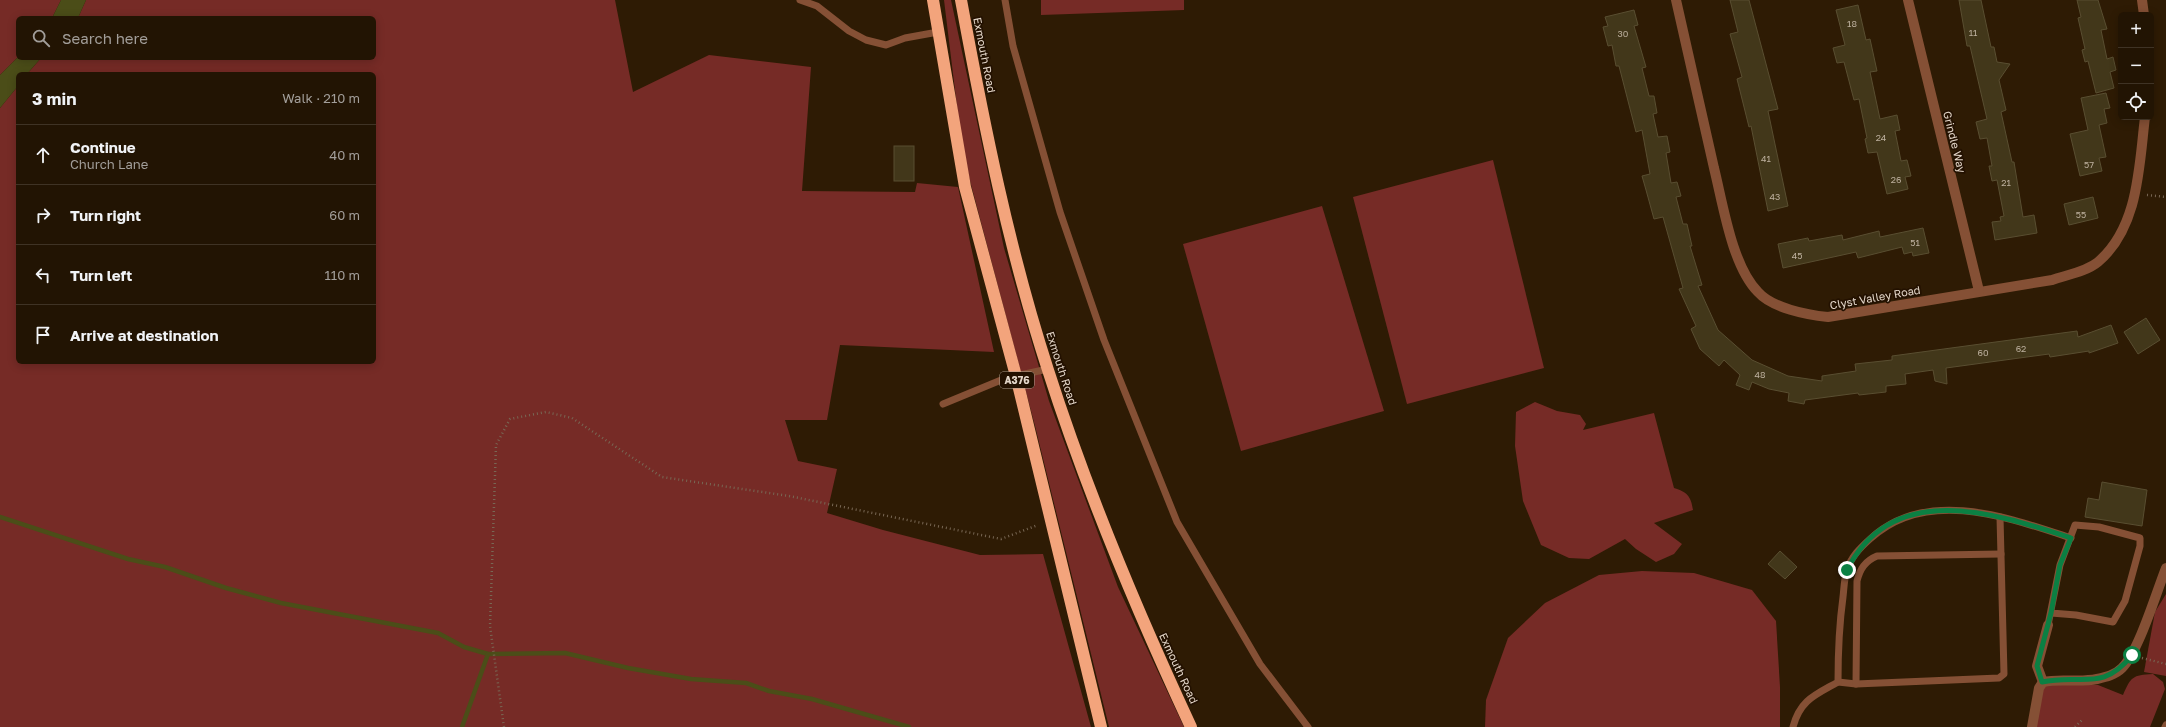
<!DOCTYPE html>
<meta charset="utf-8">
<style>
:root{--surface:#221403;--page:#2e2112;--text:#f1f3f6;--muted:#a29e9a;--line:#3f3325}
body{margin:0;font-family:"Golos Text",sans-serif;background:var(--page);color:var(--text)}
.controls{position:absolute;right:12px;top:12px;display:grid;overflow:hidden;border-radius:6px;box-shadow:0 2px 10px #0003}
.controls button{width:36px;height:36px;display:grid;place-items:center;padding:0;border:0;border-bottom:1px solid var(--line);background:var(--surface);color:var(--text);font:20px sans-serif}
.stop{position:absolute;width:12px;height:12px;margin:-9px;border:3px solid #0b8043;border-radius:50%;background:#fff}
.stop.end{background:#0b8043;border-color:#fff;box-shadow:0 1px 4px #0008}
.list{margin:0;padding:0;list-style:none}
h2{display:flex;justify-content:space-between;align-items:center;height:52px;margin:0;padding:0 16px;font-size:17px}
h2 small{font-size:13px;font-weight:400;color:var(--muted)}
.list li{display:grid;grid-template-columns:26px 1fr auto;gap:12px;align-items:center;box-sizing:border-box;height:60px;padding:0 16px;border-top:1px solid var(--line)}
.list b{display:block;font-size:15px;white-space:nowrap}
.list p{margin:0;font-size:13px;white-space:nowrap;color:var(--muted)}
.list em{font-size:13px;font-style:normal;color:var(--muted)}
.icon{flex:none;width:22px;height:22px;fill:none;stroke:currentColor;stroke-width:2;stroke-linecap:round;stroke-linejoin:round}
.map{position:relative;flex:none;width:2166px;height:727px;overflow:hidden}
.search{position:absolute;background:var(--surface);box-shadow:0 2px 10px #0003;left:16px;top:16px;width:360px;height:44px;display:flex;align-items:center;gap:10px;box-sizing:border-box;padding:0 14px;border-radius:6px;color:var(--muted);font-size:15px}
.panel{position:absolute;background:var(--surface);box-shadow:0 2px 10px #0003;left:16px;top:72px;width:360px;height:292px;border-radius:6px}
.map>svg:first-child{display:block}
</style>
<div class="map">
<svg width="2166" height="727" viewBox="0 0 2166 727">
<rect width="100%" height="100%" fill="#2e1b04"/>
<g fill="#762b26">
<path d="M0,0H61L52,18H18V57L0,75Z"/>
<path d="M86,0H615L633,92L709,55L811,67L802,191L915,192L917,183L958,187L994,352L840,345L827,420H785L798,461L837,469L827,513L883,530L980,555L1043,554L1091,727H0V108L18,86V362H374V74H27L41,58H374V18H78Z"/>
<path d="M944,0H951L1004,248L1049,401L1118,587L1184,727H1109L1035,426L969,177L959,123Z"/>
<path d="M1041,0H1184V10L1041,15Z"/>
<path d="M1493,160L1544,368L1407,404L1353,197Z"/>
<path d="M1322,206L1384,411L1241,451L1183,244Z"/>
<path d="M1535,402L1557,411L1580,415L1586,424L1583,430L1654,413L1674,488C1687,492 1691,496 1693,510L1654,523L1682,544L1674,554L1656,562L1636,549L1625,539L1589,559L1569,558L1541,545L1523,501L1515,446L1516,412Z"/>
<path d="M1642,571L1694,573L1752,590L1776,621L1780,687V727H1485L1486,700L1508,638L1545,603L1599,575Z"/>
<path d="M2166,594V676L2144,672L2155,612Z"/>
<path d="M2153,674L2163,682L2165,689L2150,727H2035L2044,685H2098L2123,695C2131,677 2132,675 2153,674Z"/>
</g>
<g fill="#4b4d18">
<path d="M61,0H86L78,18H52Z"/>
<path d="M18,57L41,58L27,74H18V86L0,108V75Z"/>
</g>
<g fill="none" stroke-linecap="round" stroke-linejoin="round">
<g stroke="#4b4d18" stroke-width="4.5">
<path d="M0,517L128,559L165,567L226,588L281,603L438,633L464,647L488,654L565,653L628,668L691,679L746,683L769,691L812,699L909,727"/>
<path d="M462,727L488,654"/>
</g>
</g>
<g fill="#42371a" stroke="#594e31">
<path d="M1730,0H1749L1778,109L1768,111L1788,206L1768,211L1751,126L1749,127L1737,79L1742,77L1730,34L1738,32Z"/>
<path d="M1959,0H1981L1991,47H1994L1997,62L2010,64L1999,80L2006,110L2001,112L2012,162H2014L2023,217L2034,215L2037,233L1995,240L1992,222L2001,221L2000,217L2004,216L1997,180L1992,181L1989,166H1992L1987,138L1980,139L1976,122L1987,119L1970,46H1967Z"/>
<path d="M2077,0H2098L2107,29L2101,30L2107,59L2113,57L2116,70L2110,72L2114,88L2096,93L2088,61L2085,62L2082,50L2085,49L2078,18L2081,17Z"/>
<path d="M1858,5L1866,40L1870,39L1877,71L1870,72L1880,119L1897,115L1900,130L1895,131L1901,161L1907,160L1911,176L1905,177L1908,189L1887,194L1877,152L1868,153L1865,139L1867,138L1859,99L1854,100L1844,62L1837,63L1833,48L1845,45L1836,10Z"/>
<path d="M1634,10L1638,25L1634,26L1646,67L1642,68L1649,96H1654L1657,113L1653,114L1658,137L1667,136L1670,152L1666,153L1671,183L1677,182L1681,196L1676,197L1683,224H1687L1692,246H1690L1702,285L1698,286L1718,330L1752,360L1788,376L1822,381V376L1856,371L1855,364L1892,360V356L2077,331L2078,337L2111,325L2118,343L2089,353V351L2050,357L2049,354L1946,368L1947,384L1935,381L1933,370L1905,374L1906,384L1886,386V392L1859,395L1858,393L1805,400L1804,404L1788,401L1789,393L1769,389L1752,382L1749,390L1736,385L1740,375L1724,360L1719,366L1700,349L1691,329L1696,326L1679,289L1683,288L1663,217L1654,219L1646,190L1642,176L1650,174L1642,130L1636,132L1619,66H1616L1612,45L1608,46L1603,27L1608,26L1605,17Z"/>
<path d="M2106,93L2110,108L2104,109L2107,123L2099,125L2106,157L2099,158L2102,171L2080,176L2070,134L2088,130L2081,98Z"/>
<rect x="894" y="146" width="20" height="35"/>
<path d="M2093,197L2098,218L2069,225L2064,204Z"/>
<path d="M1923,228L1929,253L1913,256L1912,252L1904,254L1902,247L1858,258L1856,252L1783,268L1778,244L1808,238L1809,241L1842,235L1843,240L1879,231L1880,237Z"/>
<path d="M2146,318L2160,340L2138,354L2124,332Z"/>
<path d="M2102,482L2147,490L2142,526L2085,517L2088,498L2099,500Z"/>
<path d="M1780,551L1797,567L1785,579L1768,564Z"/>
</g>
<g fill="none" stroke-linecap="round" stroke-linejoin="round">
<g stroke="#786754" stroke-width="2.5" stroke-dasharray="1 3" stroke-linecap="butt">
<path d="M2147,195L2166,197"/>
<path d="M2142,658L2166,664"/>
<path d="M504,727L490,626L496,445L510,419L546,412L572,418L662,477L789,496L1001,539L1038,525"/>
<path d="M2075,727L2082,720"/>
</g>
<g stroke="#855035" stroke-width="7">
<path d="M800,0L817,6L849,31L866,40L886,45L905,38L938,32"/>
<path d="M1005,0L1013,46L1060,212L1104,340L1177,522L1260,664L1308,727"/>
<path d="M943,404L1006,378L1048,369"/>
<path d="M2048,625L2060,565L2075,525L2099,527L2140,538V546L2125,601L2113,622L2076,615L2051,613"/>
<path d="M1838,682L1856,684L1999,678L2004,674L2000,517"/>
<path d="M1856,684L1857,581C1860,569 1865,561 1877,556L2001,554"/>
<path d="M1793,727C1800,700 1815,695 1838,682C1838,653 1839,626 1843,597C1844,589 1844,579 1847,570C1851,557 1860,548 1870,539C1926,487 2007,517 2071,538"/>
<path d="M2165,727L2166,725"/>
</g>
<g stroke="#855035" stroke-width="10">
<path d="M1676,0C1689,56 1701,112 1714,168C1723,204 1732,266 1758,292C1772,308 1807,315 1828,317L2052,280C2066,275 2086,272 2098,262C2139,227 2139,166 2145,117"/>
<path d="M1908,0L1979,291"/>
<path d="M2142,0L2144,15"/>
<path d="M2043,682L2037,666L2048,625"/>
<path d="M2032,727L2039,688L2043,682C2061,678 2079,683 2097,679C2106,677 2115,675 2122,668C2139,651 2156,593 2166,568"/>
</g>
<g stroke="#f3a47c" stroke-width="12">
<path d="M933,0L965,187L1016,376L1101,727"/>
<path d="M961,0C984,125 1009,250 1048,370C1087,492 1137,611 1191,727"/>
</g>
</g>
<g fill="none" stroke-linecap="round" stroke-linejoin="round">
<path stroke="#0b8043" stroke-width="5" d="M1847,570C1893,479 1995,513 2071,538L2060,565L2051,613L2037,666L2042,682C2081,673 2102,693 2132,655"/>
</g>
<g text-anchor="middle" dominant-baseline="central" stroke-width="3.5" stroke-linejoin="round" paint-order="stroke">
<g font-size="9" fill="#bcaf9d">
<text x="1852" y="23">18</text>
<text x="1973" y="32">11</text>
<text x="1623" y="33">30</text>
<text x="1881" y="137">24</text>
<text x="1766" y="158">41</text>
<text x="2089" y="164">57</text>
<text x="1896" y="179">26</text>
<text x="2006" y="182">21</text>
<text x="1775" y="196">43</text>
<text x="2081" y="214">55</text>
<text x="1915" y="242">51</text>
<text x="1797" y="255">45</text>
<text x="2021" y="348">62</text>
<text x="1983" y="352">60</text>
<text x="1760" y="374">48</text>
</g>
<rect fill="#231100" stroke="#aa9c8d" stroke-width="1" x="1000" y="372" width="34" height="16" rx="3"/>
<g font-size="10" font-weight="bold" fill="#e4d7c9">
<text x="1017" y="380">A376</text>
</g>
<g font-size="11" fill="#e4d7c9" stroke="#231100">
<text transform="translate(985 55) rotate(79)">Exmouth Road</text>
<text transform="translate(1955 142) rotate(76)">Grindle Way</text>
<text transform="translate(1875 297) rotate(-10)">Clyst Valley Road</text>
<text transform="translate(1062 368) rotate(72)">Exmouth Road</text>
<text transform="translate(1179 668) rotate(65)">Exmouth Road</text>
</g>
</g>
</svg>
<div class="controls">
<button>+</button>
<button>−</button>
<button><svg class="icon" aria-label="locate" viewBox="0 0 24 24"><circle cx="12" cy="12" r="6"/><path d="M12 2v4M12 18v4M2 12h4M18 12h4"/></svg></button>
</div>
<div class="stop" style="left:2132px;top:655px"></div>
<div class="stop end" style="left:1847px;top:570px"></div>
<div class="search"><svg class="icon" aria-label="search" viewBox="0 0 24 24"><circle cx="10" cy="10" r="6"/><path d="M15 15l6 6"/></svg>Search here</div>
<section class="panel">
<h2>3 min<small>Walk · 210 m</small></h2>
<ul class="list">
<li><svg class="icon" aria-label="ahead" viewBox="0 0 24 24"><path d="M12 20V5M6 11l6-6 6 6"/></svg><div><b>Continue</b><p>Church Lane</p></div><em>40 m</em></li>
<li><svg class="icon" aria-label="right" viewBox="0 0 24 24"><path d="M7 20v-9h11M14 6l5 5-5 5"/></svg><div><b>Turn right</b></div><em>60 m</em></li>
<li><svg class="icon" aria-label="left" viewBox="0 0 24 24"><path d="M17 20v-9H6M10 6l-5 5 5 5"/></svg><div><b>Turn left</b></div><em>110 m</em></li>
<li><svg class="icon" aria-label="arrive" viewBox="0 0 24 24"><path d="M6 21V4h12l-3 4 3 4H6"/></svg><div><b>Arrive at destination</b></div></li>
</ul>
</section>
</div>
